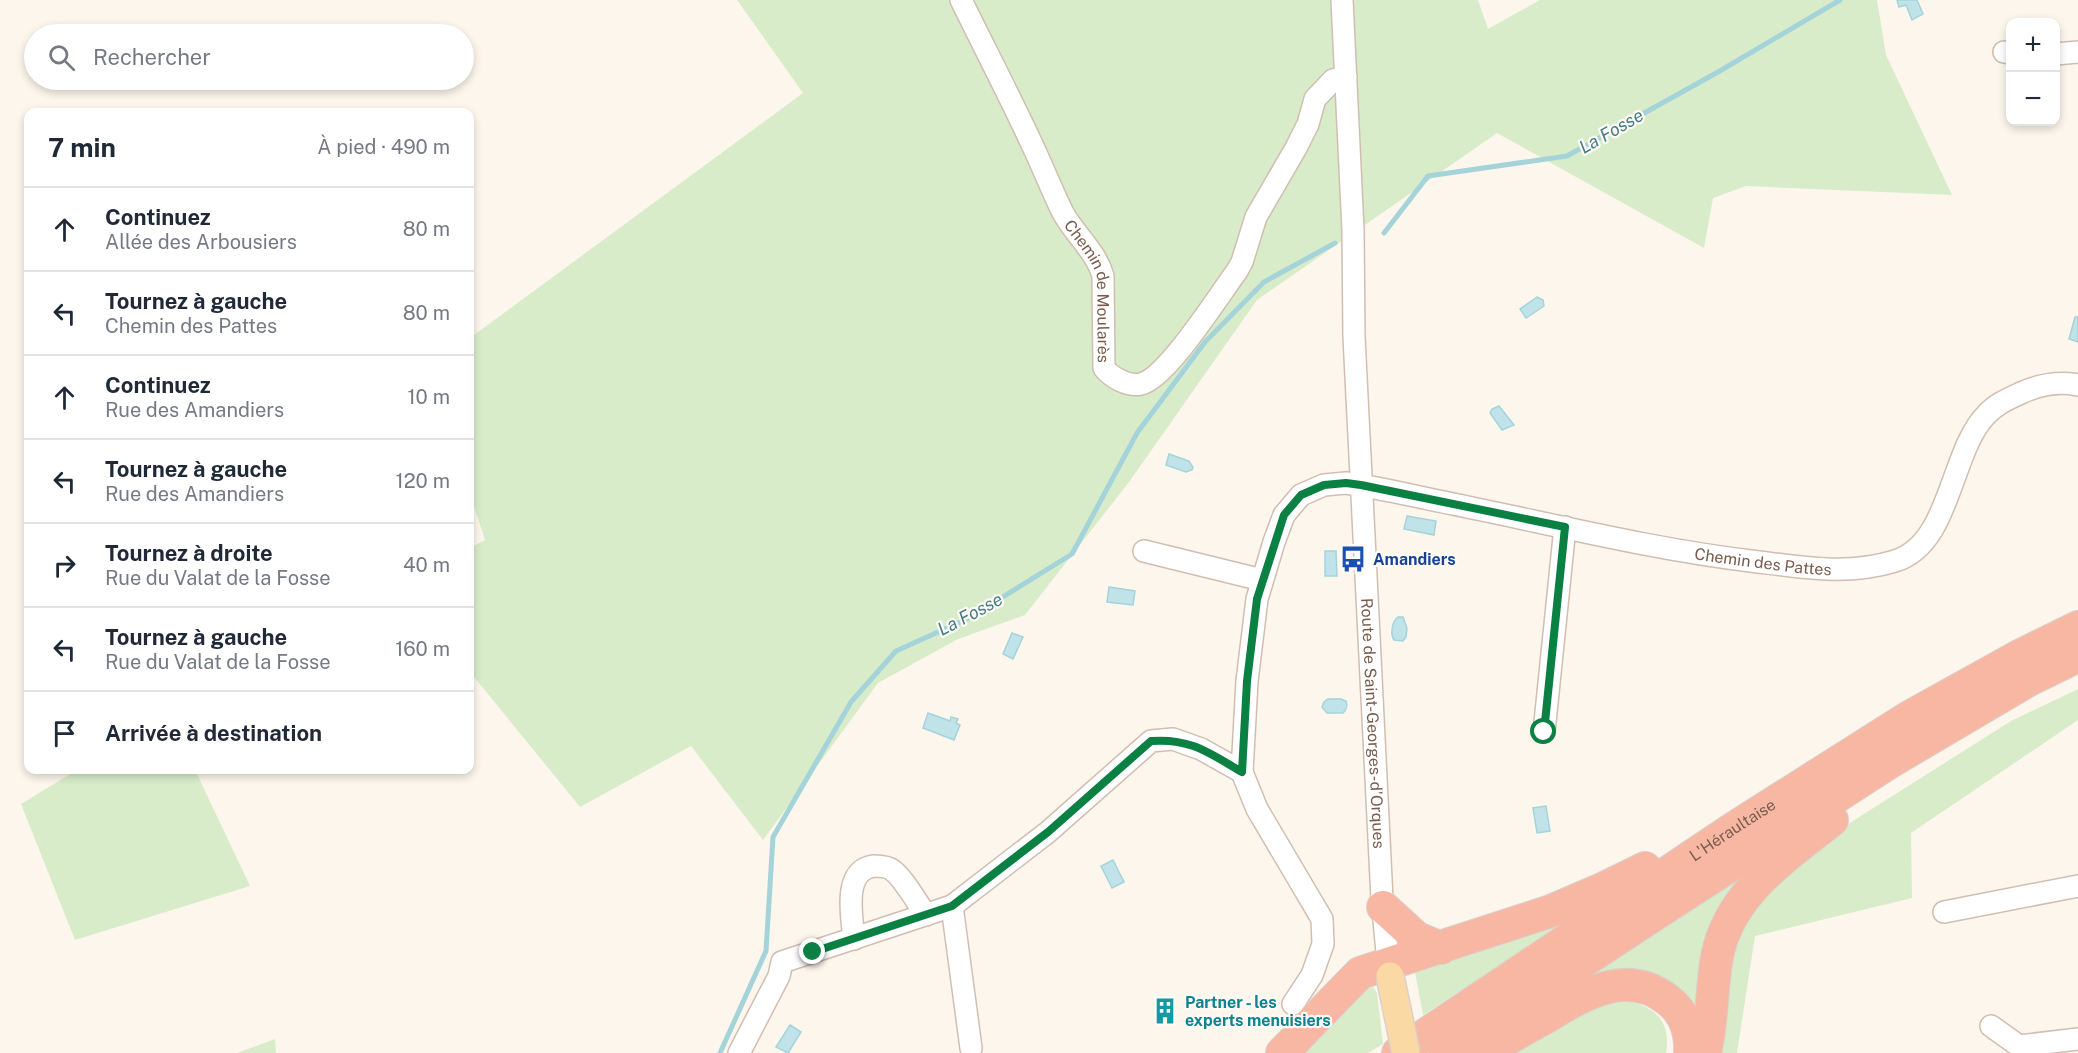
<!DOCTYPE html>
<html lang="fr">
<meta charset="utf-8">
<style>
:root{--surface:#fff;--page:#f6f6f7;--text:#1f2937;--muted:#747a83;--line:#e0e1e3}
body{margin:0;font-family:"Public Sans",sans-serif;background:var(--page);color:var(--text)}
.controls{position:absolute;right:18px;top:18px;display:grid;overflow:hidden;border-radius:12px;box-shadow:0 3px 9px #0003}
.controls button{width:54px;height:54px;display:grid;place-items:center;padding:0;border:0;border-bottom:2px solid var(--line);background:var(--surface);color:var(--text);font:30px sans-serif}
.stop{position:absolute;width:18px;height:18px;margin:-14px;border:4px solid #0b8043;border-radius:50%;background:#fff}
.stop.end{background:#0b8043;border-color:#fff;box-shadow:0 2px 6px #0008}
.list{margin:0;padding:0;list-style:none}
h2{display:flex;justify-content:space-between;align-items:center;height:78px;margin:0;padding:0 24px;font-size:26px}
h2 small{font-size:20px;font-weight:400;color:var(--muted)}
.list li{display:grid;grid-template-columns:39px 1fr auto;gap:18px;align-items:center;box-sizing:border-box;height:84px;padding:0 24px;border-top:2px solid var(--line)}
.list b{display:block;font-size:22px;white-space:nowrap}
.list p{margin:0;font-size:20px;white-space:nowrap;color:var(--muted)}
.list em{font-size:20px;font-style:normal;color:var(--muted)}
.icon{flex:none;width:33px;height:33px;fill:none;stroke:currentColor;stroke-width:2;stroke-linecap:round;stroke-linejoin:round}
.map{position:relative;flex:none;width:2078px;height:1053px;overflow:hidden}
.search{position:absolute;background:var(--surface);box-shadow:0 3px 9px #0003;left:24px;top:24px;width:450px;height:66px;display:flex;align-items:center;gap:15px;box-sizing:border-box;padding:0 21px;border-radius:33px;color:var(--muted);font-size:22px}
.panel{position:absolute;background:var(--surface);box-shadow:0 3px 9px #0003;left:24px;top:108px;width:450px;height:666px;border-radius:12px}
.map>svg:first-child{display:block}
</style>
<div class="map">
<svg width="2078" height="1053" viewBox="0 0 2078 1053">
<rect width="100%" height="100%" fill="#fdf6ec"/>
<g fill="#d8ecc9">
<path d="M737,0H1478L1488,29L1540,0H1877L1886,55L1952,195L1746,186L1713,198L1704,248L1497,133L1257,300L1129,482L1025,615L958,639L878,683L763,840L691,746L580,807L470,672V548L485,540L470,494V338L803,93Z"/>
<path d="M2078,689V720L1911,833L1912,898L1755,936L1737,1053H1714L1724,982L1737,939L1763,895L1803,855L1856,819L2011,721Z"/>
<path d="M77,770H195L250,886L75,940L21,804Z"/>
<path d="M1738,878L1732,892L1692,1042L1686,1014L1581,982Z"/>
<path d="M1604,900L1423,1015L1414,967Z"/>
<path d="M1373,987L1377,993L1383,1044L1368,1053H1293L1366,989Z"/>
<path d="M1610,998C1643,1002 1673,1012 1666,1053H1512Z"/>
<path d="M275,1039L276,1053H237Z"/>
</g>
<g fill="#bfe3e8" stroke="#a5d3da" stroke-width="1.5">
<path d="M1897,0H1917L1923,14L1912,20L1906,5L1899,7Z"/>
<path d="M1537,297L1543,300L1544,306L1526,318L1520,309Z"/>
<path d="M2075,317H2078V342L2069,339Z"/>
<path d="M1499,406L1514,425L1502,430L1490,413L1492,409Z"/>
<path d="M1169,454L1189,461L1193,467L1192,470L1186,472L1166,465Z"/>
<path d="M1407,516L1436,521L1434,535L1404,529Z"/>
<path d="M1325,551H1336L1337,576H1325Z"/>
<path d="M1109,587L1135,591L1133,605L1107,602Z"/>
<path d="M1398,617H1403L1407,628L1406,637L1403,641L1394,640C1390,634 1392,621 1398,617Z"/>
<path d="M1012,633L1023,637L1013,659L1003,654Z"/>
<path d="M1328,699H1341L1346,701C1348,706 1347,709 1343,713H1327L1322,707L1324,702Z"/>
<path d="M928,713L950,721L951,717L958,719L956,723L960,725L954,740L923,728Z"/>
<path d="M1546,806L1550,831L1537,833L1533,808Z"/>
<path d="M1113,860L1124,882L1112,888L1101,866Z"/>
<path d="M790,1025L801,1032L788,1053L776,1047Z"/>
</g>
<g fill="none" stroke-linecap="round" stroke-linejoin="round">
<g stroke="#a5d3da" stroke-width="5">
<path d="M1384,233L1428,176L1567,156L1718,72L1840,0"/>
<path d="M720,1053L766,951L773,837L851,702L896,651L969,618L1072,554L1137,433L1205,342L1264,282L1335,243"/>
</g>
<g stroke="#d1beb0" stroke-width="24">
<g id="minor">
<path id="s1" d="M961,0C984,47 1008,93 1030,140C1041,163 1051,188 1062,211C1074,234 1096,251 1103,276L1104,368C1111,377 1128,387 1141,384C1167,378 1219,295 1237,271L1242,262L1256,217L1296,148L1308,124L1315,99L1333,80L1346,77"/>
<path id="s2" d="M1342,0L1353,230L1354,337L1365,556L1382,899L1388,963"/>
<path d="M2004,52L2010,53"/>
<path d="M2056,54L2078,52"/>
<path d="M1144,551L1262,580"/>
<path d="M1544,732L1565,527"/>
<path id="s3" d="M1242,772L1247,681L1257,599L1274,542L1284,515L1301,495L1324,485L1346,483C1382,488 1417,497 1453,504C1552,524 1651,549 1751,561C1800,567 1847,576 1895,561C1951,544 1950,452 1986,415C1996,404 2008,399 2021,393C2038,385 2059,381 2078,385"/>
<path d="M952,906L971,1048"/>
<path d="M1944,912L2078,886"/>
<path d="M854,939C852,917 842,870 874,866C879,866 887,866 892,870C902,876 918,904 926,915"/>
<path d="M1991,1026L2019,1046L2078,1039"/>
<path d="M739,1053L779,976L782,962L952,906L1048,832L1151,741L1173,739L1201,749L1242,772L1257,809L1322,919L1323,944L1312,975L1293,1004"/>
</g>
</g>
<g stroke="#dad1cd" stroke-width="34">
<g id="highway">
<path d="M1383,907L1417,938L1441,948"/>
<path d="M1282,1053L1360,973L1551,911L1600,890L1645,868"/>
<path id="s4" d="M1398,1053L1737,826L1909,717L2019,656L2078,627"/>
<path d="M1445,1053L1637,926L1890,762L2029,680L2078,656"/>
<path d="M1484,1053C1504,1041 1524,1029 1545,1018C1582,995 1627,967 1668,1000C1685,1013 1691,1032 1690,1053"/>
<path d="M1705,1053C1713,1021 1711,989 1717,957C1729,893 1785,858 1832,820"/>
</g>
</g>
<use href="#minor" stroke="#fff" stroke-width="21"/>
<use href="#highway" stroke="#f7b7a3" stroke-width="32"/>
<g stroke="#dad1cd" stroke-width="30" stroke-linecap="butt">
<path id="major-bridge" d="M1390,976L1406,1053"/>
</g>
<use href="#major-bridge" stroke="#fbd9a5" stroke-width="27"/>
</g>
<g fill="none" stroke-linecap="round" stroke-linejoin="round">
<path stroke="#0b8043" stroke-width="8" d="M813,952L952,906L1048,832L1151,741C1191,738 1209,753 1242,772L1247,681L1257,599L1284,515L1301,495L1324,485L1346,483L1361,485L1565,527L1544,732"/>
</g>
<defs>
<g id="bus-bare" transform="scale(2.07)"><path d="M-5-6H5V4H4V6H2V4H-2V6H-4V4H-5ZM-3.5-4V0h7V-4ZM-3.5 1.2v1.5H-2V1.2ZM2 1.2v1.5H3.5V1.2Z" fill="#1a4fb4" stroke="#fffaf3" stroke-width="2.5" paint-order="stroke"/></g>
<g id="building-bare" transform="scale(2.07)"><path d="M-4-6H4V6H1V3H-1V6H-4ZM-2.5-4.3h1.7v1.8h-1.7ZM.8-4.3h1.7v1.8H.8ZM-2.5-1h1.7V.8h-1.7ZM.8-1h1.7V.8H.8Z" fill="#0f9aa8" stroke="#fffaf3" stroke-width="2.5" paint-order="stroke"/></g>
</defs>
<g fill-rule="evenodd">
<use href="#bus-bare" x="1353" y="559"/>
<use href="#building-bare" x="1165" y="1011"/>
</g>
<g text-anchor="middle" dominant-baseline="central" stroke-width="4.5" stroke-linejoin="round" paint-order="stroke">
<g font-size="16" fill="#7a5c4d" stroke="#fffaf3">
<text stroke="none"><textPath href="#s1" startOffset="322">Chemin de Moularès</textPath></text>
<text stroke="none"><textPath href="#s3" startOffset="760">Chemin des Pattes</textPath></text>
<text stroke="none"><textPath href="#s2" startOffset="724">Route de Saint-Georges-d'Orques</textPath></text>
<text stroke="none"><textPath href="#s4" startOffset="402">L'Héraultaise</textPath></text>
</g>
<g font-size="16" font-weight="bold" fill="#164399" stroke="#fffaf3" text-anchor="start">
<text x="1373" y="559">Amandiers</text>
</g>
<g font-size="16" font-weight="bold" fill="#0d838f" stroke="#fffaf3" text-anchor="start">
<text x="1185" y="1002">Partner - les<tspan x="1185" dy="18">experts menuisiers</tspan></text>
</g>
<g font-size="18" font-style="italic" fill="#437c86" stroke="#fffaf3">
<text transform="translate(1611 131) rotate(-30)">La Fosse</text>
<text transform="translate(970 614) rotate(-28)">La Fosse</text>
</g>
</g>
</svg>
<div class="controls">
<button>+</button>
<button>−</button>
</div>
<div class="stop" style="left:1544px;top:732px"></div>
<div class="stop end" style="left:813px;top:952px"></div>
<div class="search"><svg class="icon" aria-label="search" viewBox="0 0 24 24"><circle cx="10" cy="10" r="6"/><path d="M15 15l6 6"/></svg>Rechercher</div>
<section class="panel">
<h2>7 min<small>À pied · 490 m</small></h2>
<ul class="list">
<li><svg class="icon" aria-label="ahead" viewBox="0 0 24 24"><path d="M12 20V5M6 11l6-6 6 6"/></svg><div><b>Continuez</b><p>Allée des Arbousiers</p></div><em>80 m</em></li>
<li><svg class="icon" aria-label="left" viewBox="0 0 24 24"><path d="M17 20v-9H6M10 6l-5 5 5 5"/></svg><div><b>Tournez à gauche</b><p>Chemin des Pattes</p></div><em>80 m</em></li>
<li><svg class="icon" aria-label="ahead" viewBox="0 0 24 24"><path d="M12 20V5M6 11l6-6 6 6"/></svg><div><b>Continuez</b><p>Rue des Amandiers</p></div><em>10 m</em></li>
<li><svg class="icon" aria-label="left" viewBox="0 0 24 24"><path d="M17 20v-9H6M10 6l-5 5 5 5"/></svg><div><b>Tournez à gauche</b><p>Rue des Amandiers</p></div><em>120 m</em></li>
<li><svg class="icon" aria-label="right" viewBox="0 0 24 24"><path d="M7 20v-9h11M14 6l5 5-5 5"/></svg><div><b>Tournez à droite</b><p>Rue du Valat de la Fosse</p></div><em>40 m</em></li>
<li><svg class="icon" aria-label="left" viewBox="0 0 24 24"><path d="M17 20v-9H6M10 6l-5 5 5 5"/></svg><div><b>Tournez à gauche</b><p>Rue du Valat de la Fosse</p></div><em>160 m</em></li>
<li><svg class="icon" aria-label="arrive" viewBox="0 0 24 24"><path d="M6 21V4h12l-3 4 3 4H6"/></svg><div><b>Arrivée à destination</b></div></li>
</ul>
</section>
</div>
